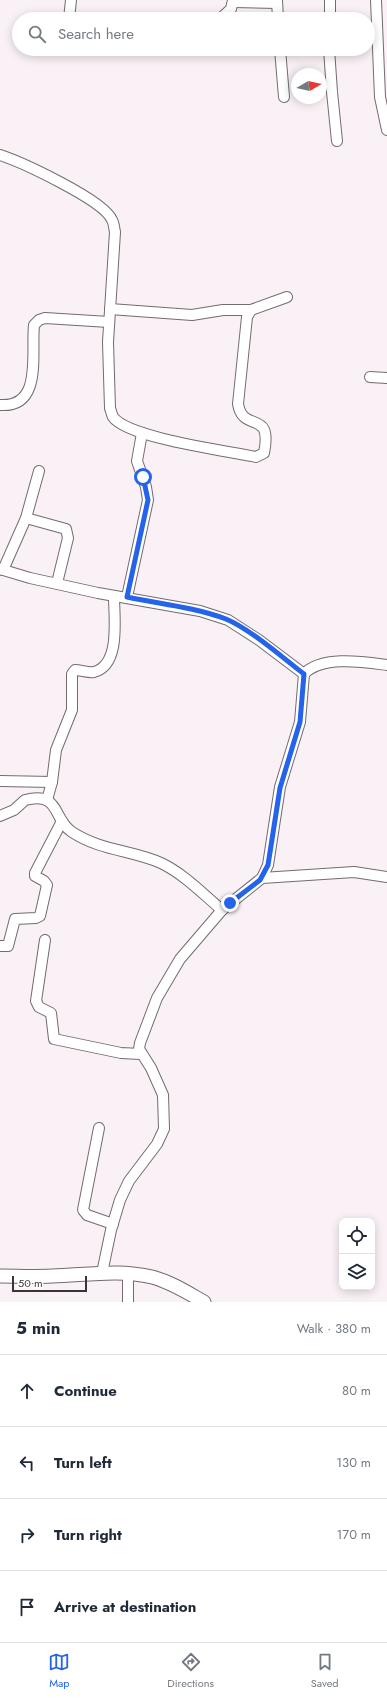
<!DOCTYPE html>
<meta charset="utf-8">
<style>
:root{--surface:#fff;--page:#f6f6f7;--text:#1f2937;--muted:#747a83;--line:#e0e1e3;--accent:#2563eb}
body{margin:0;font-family:Jost,sans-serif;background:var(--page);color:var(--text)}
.controls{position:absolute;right:12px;bottom:12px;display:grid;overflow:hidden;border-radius:8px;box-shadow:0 2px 10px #0003}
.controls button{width:36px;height:36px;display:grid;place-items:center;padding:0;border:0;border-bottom:1px solid var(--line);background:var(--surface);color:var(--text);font:20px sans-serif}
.compass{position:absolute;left:291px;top:68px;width:36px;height:36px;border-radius:50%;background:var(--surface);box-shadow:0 2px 10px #0003;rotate:81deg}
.scale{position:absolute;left:12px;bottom:10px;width:75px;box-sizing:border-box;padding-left:4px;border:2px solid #393537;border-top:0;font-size:11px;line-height:14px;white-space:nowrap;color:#393537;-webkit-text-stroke:3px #fff;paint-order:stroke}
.stop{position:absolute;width:12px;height:12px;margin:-9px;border:3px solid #2563eb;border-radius:50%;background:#fff}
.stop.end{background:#2563eb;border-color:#fff;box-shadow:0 1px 4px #0008}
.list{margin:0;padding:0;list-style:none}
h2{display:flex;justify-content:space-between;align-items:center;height:52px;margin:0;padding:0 16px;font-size:17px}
h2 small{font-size:13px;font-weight:400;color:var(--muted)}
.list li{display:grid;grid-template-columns:26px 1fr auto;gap:12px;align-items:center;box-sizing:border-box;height:72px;padding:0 16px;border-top:1px solid var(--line)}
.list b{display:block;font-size:15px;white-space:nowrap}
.list em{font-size:13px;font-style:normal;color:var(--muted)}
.icon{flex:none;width:22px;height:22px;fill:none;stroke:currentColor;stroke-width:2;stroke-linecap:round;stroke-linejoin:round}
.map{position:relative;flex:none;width:387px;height:1302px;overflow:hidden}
.search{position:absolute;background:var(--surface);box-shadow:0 2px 10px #0003;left:12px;right:12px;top:12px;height:44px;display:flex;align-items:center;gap:10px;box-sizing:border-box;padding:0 14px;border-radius:22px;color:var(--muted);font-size:15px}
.sheet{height:340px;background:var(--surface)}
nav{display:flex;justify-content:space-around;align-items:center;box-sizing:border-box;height:56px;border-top:1px solid var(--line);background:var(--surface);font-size:11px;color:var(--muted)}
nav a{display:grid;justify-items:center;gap:2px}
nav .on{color:var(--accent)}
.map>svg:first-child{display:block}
</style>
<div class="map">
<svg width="387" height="1302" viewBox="0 0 387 1302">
<rect width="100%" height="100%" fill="#faf1f6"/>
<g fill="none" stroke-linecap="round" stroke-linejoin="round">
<g stroke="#726b6f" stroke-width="12">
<g id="minor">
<path d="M277,0L278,19"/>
<path d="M376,0L380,97L387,130"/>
<path d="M233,2L277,3"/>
<path d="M69,19L71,0"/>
<path d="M220,19L231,9L233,0"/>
<path d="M330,19V0"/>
<path d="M280,49L284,97"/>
<path d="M329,49L332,92L337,141"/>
<path d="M0,155C21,162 104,200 112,220C114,223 114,228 115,232L108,342L110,408C111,411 112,415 113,417C128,438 228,451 256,457L264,453C273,408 243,434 238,404L247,317L251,310L287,297"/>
<path d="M110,309L192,315L223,310H251"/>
<path d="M370,377L387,378"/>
<path d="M0,405C43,408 31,354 34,325L39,320L45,318L109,322"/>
<path d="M26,518L66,529L68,538L57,583"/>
<path d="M0,569L30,578L98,593L200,611L228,620L259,640L304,674"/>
<path d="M3,570L26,518L39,471"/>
<path d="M127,597L148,500L146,487L137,461L142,433"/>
<path d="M0,781L52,782"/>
<path d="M47,800L52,782L56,750L72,710V674L75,670C81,670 88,673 94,672C121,665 114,618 114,596"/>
<path d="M0,816L14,810L25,800C61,791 52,819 72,832C101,851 132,850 161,863C184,874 203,894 222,910"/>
<path d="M262,878L354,872L387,877"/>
<path d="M45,940L36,1001L39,1007L51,1013L54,1039L121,1053L141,1054"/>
<path d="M0,946H8L15,919L36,918L40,916L47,885L44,881L35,876V873L62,821"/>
<path d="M99,1128L83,1210L87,1215L113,1224"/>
<path d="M102,1273L111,1230L120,1200L129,1181L157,1144L164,1129L163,1095L151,1068L139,1049L140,1043L157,998L180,959L222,910L262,878L268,865L280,787L300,722L304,674C322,655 364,662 387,665"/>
<path d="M128,1302V1273"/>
</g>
</g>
<g stroke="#726b6f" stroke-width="15">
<path id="tertiary" d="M0,1276C17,1276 35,1277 52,1276C86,1275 119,1269 152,1277C171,1282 188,1293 204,1302"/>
</g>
<use href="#minor" stroke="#fff" stroke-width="10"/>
<use href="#tertiary" stroke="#fff" stroke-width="13"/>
</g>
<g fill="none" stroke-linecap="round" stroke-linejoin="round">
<path stroke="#2563eb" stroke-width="5" d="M143,477L148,500L127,597C160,604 194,607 226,619C250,629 283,658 304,674L300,722L280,788L268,865L260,880L230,903"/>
</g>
</svg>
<div class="controls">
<button><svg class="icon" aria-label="locate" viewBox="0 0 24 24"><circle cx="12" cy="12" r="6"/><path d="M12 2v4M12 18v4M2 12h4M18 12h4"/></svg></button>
<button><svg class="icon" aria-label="layers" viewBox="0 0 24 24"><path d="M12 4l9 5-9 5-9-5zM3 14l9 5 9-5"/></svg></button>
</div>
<svg class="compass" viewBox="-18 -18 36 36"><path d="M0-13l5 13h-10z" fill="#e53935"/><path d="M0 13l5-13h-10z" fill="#747a83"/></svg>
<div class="scale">50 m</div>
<div class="stop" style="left:143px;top:477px"></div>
<div class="stop end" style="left:230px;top:903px"></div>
<div class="search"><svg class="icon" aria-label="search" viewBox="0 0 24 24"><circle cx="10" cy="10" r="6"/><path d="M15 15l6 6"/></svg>Search here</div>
</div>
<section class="sheet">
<h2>5 min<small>Walk · 380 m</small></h2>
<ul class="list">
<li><svg class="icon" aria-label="ahead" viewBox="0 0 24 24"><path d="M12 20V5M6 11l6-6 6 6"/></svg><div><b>Continue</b></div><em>80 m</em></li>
<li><svg class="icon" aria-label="left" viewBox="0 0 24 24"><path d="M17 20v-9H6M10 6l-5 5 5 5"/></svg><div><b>Turn left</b></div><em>130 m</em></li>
<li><svg class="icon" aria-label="right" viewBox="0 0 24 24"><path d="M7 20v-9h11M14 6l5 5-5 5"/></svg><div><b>Turn right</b></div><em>170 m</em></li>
<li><svg class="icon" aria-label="arrive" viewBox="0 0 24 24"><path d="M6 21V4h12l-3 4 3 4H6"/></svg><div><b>Arrive at destination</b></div></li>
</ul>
</section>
<nav>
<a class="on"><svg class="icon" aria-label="map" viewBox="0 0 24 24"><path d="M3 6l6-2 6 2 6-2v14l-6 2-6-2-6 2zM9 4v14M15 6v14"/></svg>Map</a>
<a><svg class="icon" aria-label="directions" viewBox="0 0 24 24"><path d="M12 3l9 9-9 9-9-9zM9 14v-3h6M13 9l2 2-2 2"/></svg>Directions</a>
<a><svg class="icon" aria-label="saved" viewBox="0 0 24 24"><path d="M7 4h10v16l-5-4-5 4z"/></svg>Saved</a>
</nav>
